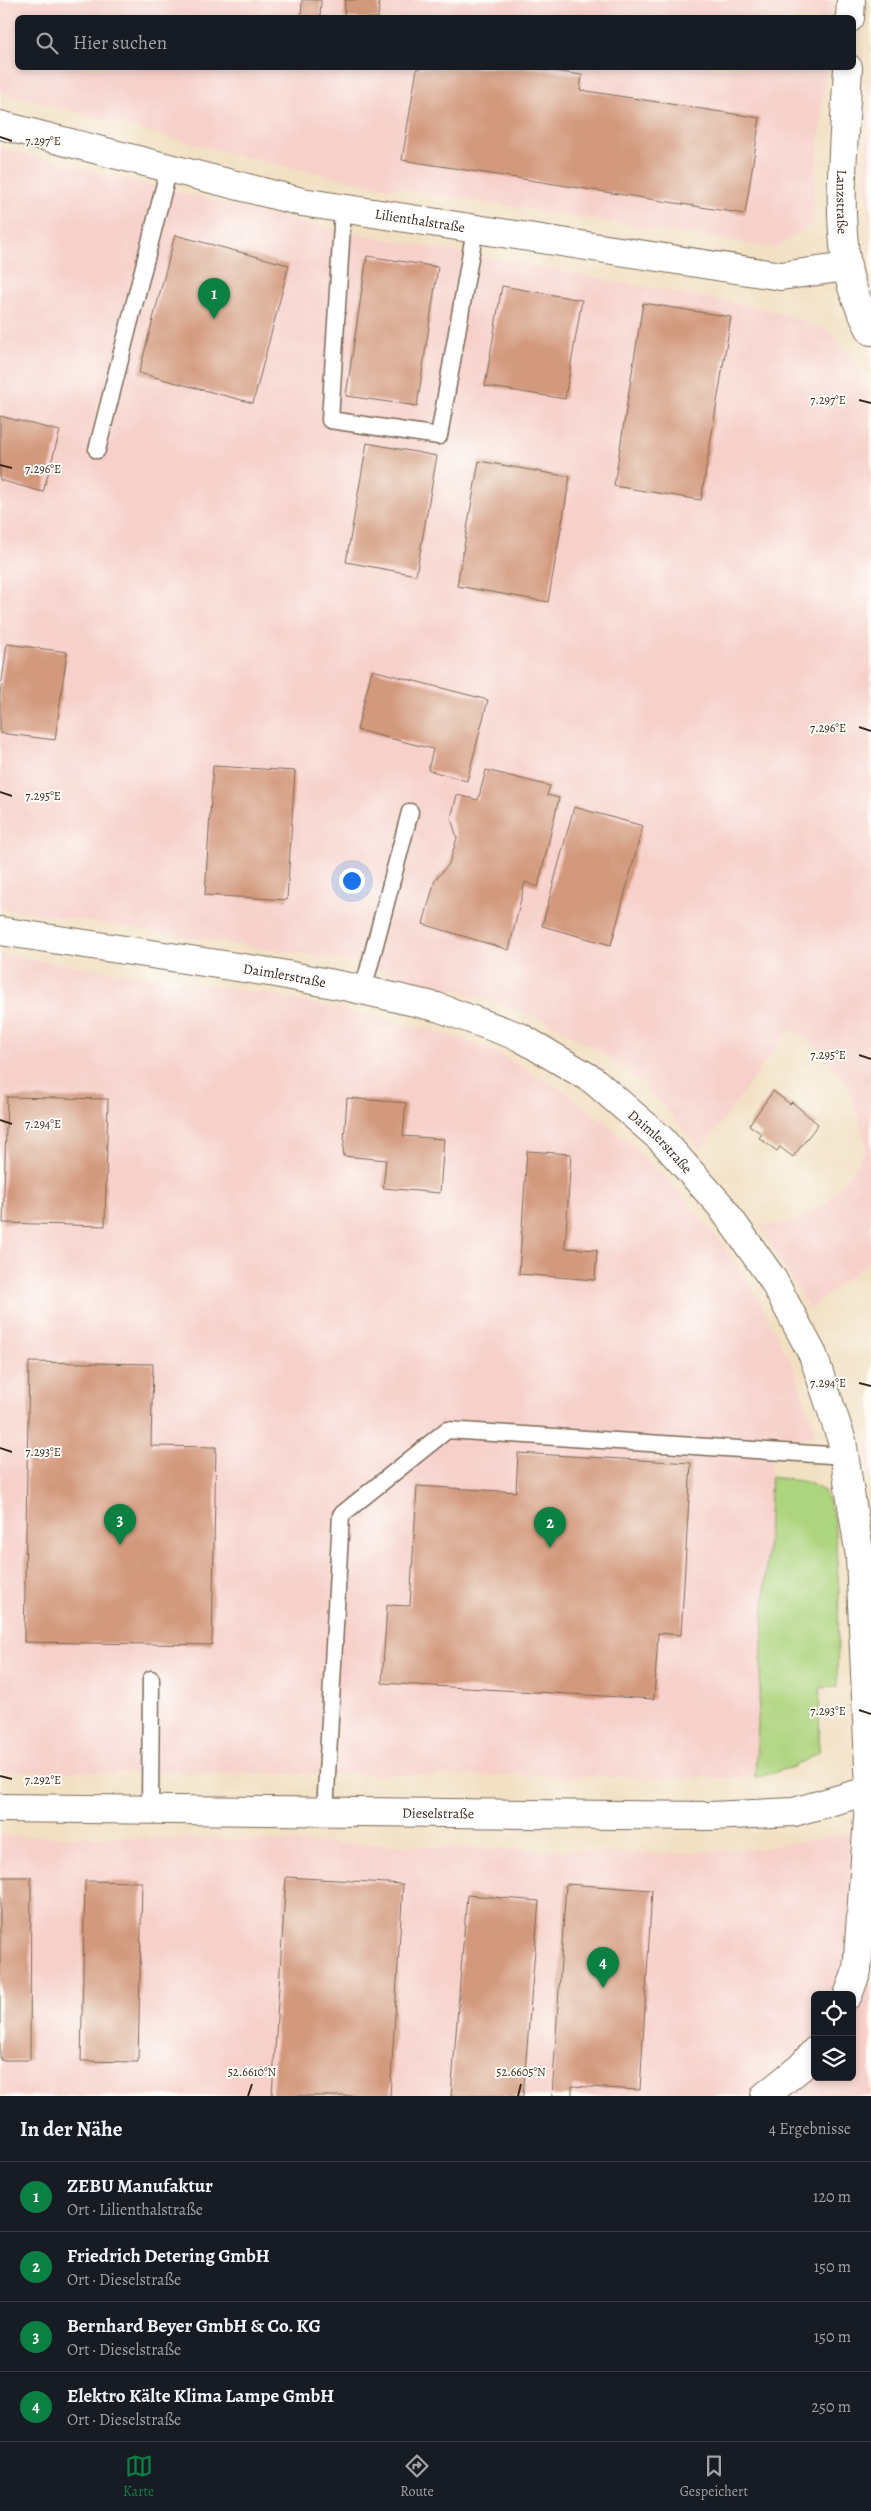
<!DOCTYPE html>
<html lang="de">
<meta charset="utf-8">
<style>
:root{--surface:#171b24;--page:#242831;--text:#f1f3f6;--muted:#9ea1a6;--line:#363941;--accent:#0b8043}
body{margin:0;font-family:Alegreya,serif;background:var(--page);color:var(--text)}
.controls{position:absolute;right:15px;bottom:15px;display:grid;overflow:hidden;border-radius:8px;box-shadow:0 2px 8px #0003}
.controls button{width:45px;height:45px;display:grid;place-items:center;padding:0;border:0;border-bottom:1px solid var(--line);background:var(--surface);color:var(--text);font:25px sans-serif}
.you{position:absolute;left:351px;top:880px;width:18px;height:18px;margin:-12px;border:4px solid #fff;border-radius:50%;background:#1a73e8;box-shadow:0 0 0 8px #1a73e833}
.badge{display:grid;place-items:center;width:32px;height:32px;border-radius:50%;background:var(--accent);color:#fff;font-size:16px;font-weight:700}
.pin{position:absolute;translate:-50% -41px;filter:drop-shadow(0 1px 2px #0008)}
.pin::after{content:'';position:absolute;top:26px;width:18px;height:15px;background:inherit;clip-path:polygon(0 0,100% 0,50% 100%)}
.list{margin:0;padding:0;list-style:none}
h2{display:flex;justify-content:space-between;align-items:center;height:65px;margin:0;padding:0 20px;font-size:21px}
h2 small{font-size:16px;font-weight:400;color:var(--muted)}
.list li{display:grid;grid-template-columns:32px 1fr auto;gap:15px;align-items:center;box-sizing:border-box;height:70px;padding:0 20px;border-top:1px solid var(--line)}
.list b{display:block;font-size:19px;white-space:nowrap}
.list p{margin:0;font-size:16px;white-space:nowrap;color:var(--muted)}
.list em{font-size:16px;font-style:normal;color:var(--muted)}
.icon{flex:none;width:28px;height:28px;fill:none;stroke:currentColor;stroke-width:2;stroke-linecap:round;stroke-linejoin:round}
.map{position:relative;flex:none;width:871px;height:2096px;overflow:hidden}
.search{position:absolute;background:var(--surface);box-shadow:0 2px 8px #0003;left:15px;right:15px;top:15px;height:55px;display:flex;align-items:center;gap:12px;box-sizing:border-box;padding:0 18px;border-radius:8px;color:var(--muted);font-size:19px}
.sheet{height:345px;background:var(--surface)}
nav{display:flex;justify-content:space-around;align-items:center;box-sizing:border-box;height:70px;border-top:1px solid var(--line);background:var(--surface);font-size:14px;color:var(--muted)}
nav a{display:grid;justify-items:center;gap:2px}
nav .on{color:var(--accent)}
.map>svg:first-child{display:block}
</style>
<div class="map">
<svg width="871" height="2096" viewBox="0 0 871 2096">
<rect width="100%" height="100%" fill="#fdfcf7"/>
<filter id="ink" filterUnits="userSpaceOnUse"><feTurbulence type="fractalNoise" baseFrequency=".02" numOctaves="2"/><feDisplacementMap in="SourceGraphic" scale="10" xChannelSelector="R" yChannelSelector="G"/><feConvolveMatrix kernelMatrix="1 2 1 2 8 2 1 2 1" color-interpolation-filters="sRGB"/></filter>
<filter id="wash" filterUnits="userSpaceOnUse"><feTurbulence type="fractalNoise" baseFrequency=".0096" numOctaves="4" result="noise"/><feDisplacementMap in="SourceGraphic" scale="20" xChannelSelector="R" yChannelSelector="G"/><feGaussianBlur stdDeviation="1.12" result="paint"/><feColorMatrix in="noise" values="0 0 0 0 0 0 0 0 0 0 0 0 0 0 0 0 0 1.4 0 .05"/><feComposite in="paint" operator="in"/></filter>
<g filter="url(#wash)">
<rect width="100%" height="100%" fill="#f2e0c3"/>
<g fill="#f7d0ca" fill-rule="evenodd">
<path d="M0,0H831L830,18H18V68H826L811,226L775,248L368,184L243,157L0,92Z"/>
<path d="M871,58V235L868,213L866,153Z"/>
<path d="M0,148L320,227L766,309L802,320L830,332L853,361L871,392V1259L809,1309L760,1226L793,1222L826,1203L854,1169L867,1145L848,1085L823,1053L791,1027L701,1150L644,1084L601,1052L551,1023L489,1000L347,961L0,908Z"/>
<path d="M0,955L266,994L341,1009L456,1037L493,1051L567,1093L624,1138L667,1179L719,1240L755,1293L794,1369L816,1434L772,1449L755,1778L0,1771Z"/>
<path d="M871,1441V1492L865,1446Z"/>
<path d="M871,1829V2096H0V1836L183,1838L662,1854L763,1848ZM815,1995H852V2077H815Z"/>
</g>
<path fill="#add47e" stroke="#747f4e" d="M771,1477L807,1482L824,1491L834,1516L839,1593L837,1687L820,1688L819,1752L793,1767L755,1778Z"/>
<g id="blocks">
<g fill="#d3997d">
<path d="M302,0H321L320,18H301Z"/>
<path d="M345,0H379L378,18H344Z"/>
<path d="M417,68H532L582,75L580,90L760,118L745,214L402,160Z"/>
<path d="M175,235L289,265L253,403L139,373Z"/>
<path d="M367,256L438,267L417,406L346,396Z"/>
<path d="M502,286L582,300L565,399L485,386Z"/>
<path d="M643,303L731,317L701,500L614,486Z"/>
<path d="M0,416L60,431L43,492L0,480Z"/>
<path d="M367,443L437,456L416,575L346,562Z"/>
<path d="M479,461L570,477L548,602L457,586Z"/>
<path d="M7,644L67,652L55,740L0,733V695Z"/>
<path d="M372,670L488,700L467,781L428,770L433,749L357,730Z"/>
<path d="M213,766L295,771L287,900L205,895Z"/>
<path d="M486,770L550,786L547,795L559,798L538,887L525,882L509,950L423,924L435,880L449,864L457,838L451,818L457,795L478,800Z"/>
<path d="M574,807L643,826L611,945L542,926Z"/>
<path d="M773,1091L790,1104L792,1102L818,1124L793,1157L780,1147L777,1151L759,1138L762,1134L749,1125Z"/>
<path d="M7,1097L108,1099L105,1226L3,1223Z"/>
<path d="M347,1098L406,1103L403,1136L444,1139L440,1193L383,1188L386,1160L343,1156Z"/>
<path d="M527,1151L571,1154L565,1248L597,1250L595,1280L519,1274Z"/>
<path d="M29,1362L153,1364L151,1446L216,1447L212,1645L24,1642Z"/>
<path d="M518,1453L691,1463L681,1635L658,1633L654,1699L382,1683L387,1605L410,1606L417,1486L516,1492Z"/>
<path d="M0,1877H31L30,2060H0Z"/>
<path d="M286,1877L403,1884L390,2096H272Z"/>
<path d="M85,1881L142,1882L138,2062L81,2061Z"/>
<path d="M566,1884L652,1890L640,2090L572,2086V2096H552Z"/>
<path d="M467,1895L539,1901L523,2096H451Z"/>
</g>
</g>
</g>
<g filter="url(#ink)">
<use href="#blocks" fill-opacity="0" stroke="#7b6a58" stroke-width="1"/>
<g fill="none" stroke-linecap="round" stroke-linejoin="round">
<g stroke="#7b6a58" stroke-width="19">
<g id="service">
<path d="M343,209L330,420L439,436L475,229"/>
<path d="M97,450L169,168"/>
<path d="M363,990L410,812"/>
<path d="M150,1809L151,1679"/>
<path d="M325,1812L341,1515L447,1430L845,1456"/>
</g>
</g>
<g stroke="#7b6a58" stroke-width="30">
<g id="minor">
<path d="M850,18L851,0"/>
<path id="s1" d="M848,68C845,130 836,204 847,266C850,288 861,311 871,331"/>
<path id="s2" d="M0,125L302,202L781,276L847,267"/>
<path id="s3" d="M0,931L276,973L349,987L437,1007L520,1037L593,1080L661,1139L720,1205L772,1278L813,1355L842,1441L860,1557L870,1790L857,1971L848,1995"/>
<path d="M765,2096L801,2067L815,2051"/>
</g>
</g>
<g stroke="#7b6a58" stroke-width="30">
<g id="tertiary">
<path id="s4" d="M0,1808L710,1816L794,1812L871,1790"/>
</g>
</g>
<use href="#service" stroke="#fff" stroke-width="16"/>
<use href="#minor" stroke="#fff" stroke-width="28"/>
<use href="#tertiary" stroke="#fff" stroke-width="28"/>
</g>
</g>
<path fill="none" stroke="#3b2a1e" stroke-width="2" d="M0,137L12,141M859,400L871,403M0,465L12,468M859,727L871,731M0,792L12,796M859,1055L871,1059M0,1120L12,1124M859,1383L871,1386M0,1448L12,1452M859,1710L871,1714M0,1776L12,1779M248,2096L252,2084M518,2096L521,2084"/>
<g text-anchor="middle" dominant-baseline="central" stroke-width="4" stroke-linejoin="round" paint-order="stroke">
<g font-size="14" fill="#3b2a1e" stroke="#fdfcf7">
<text stroke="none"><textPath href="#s1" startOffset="134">Lanzstraße</textPath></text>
<text stroke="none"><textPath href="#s2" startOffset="431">Lilienthalstraße</textPath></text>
<text stroke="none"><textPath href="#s3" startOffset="288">Daimlerstraße</textPath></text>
<text stroke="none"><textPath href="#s3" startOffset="708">Daimlerstraße</textPath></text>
<text stroke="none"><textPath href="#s4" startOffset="438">Dieselstraße</textPath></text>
</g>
</g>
<g font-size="12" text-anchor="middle" fill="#3b2a1e" stroke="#fdfcf7" stroke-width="4" stroke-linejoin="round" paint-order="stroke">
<text x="43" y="145">7.297°E</text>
<text x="828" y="404">7.297°E</text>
<text x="43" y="473">7.296°E</text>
<text x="828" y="732">7.296°E</text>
<text x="43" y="800">7.295°E</text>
<text x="828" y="1059">7.295°E</text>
<text x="43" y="1128">7.294°E</text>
<text x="828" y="1387">7.294°E</text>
<text x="43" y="1456">7.293°E</text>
<text x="828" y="1715">7.293°E</text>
<text x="43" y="1784">7.292°E</text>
<text x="252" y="2076">52.6610°N</text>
<text x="521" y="2076">52.6605°N</text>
</g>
</svg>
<div class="controls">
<button><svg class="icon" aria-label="locate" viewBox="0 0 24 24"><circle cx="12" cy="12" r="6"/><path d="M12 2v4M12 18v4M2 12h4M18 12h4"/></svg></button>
<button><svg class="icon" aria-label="layers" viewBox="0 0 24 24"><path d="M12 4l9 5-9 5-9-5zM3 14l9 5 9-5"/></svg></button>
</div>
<div class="you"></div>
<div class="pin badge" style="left:214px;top:319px">1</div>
<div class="pin badge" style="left:550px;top:1548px">2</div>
<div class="pin badge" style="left:120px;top:1545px">3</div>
<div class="pin badge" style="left:603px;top:1988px">4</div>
<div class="search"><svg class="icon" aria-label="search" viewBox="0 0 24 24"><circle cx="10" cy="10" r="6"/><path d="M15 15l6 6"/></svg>Hier suchen</div>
</div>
<section class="sheet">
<h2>In der Nähe<small>4 Ergebnisse</small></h2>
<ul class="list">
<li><span class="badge">1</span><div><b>ZEBU Manufaktur</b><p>Ort · Lilienthalstraße</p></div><em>120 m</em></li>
<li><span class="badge">2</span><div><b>Friedrich Detering GmbH</b><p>Ort · Dieselstraße</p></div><em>150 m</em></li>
<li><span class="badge">3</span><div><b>Bernhard Beyer GmbH &amp; Co. KG</b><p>Ort · Dieselstraße</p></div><em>150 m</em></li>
<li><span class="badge">4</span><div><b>Elektro Kälte Klima Lampe GmbH</b><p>Ort · Dieselstraße</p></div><em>250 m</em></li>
</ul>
</section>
<nav>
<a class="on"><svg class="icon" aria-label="map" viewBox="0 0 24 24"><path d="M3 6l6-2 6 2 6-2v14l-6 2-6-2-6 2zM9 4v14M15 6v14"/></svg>Karte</a>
<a><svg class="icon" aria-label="directions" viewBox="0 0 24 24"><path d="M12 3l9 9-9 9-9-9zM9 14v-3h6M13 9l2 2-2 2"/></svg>Route</a>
<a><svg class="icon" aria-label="saved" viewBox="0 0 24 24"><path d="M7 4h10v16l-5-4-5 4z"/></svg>Gespeichert</a>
</nav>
